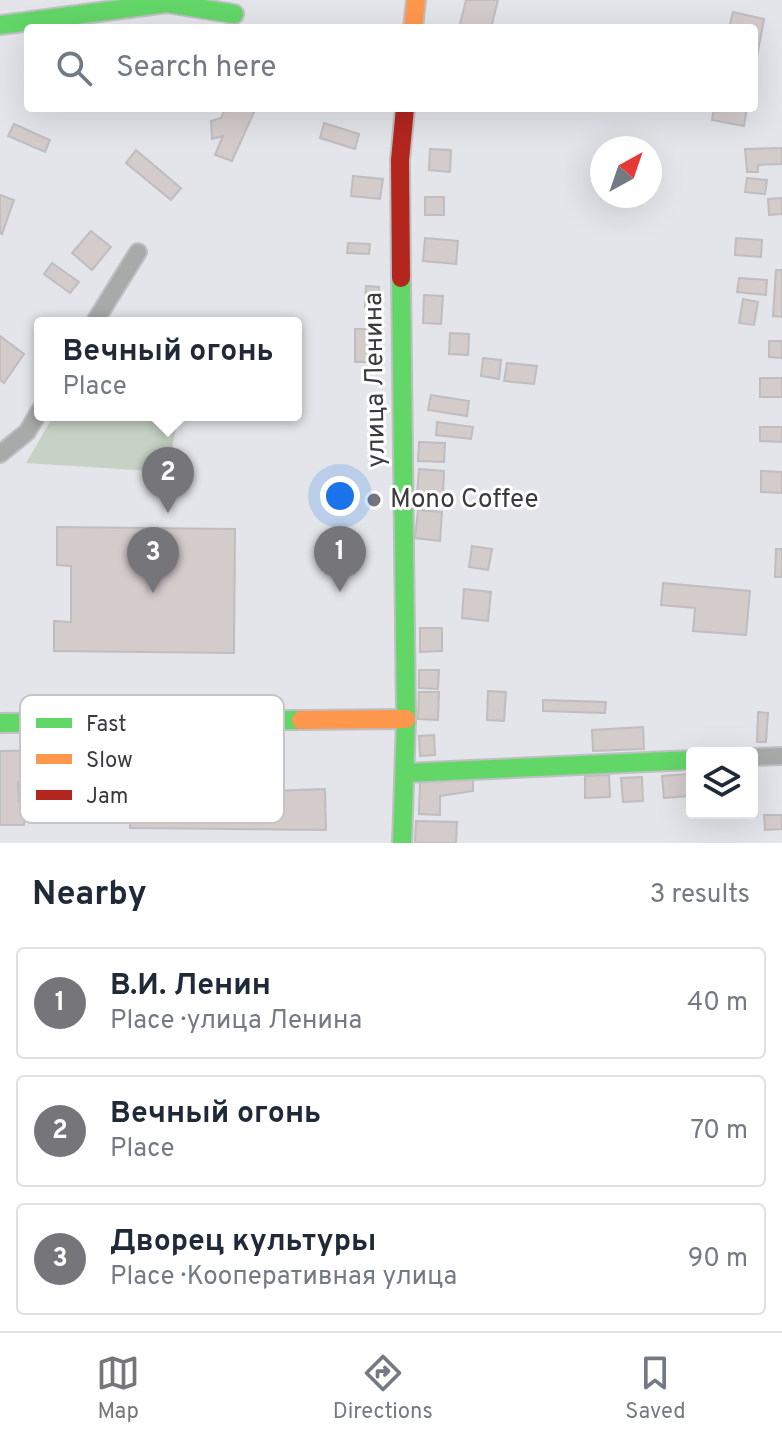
<!DOCTYPE html>
<meta charset="utf-8">
<style>
:root{--surface:#fff;--page:#f2f2f3;--text:#1f2937;--muted:#747a83;--line:#e0e1e3;--accent:#76767a}
body{margin:0;font-family:Overpass,sans-serif;background:var(--page);color:var(--text)}
.controls{position:absolute;right:24px;bottom:24px;display:grid;overflow:hidden;border-radius:8px;box-shadow:0 8px 32px #0002}
.controls button{width:72px;height:72px;display:grid;place-items:center;padding:0;border:0;border-bottom:2px solid var(--line);background:var(--surface);color:var(--text);font:40px sans-serif}
.compass{position:absolute;left:590px;top:136px;width:72px;height:72px;border-radius:50%;background:var(--surface);box-shadow:0 8px 32px #0002;rotate:40deg}
.you{position:absolute;left:340px;top:496px;width:28px;height:28px;margin:-20px;border:6px solid #fff;border-radius:50%;background:#1a73e8;box-shadow:0 0 0 12px #1a73e833}
.badge{display:grid;place-items:center;width:52px;height:52px;border-radius:50%;background:var(--accent);color:#fff;font-size:26px;font-weight:700}
.pin{position:absolute;translate:-50% -66px;filter:drop-shadow(0 2px 4px #0008)}
.pin::after{content:'';position:absolute;top:42px;width:28px;height:24px;background:inherit;clip-path:polygon(0 0,100% 0,50% 100%)}
.popup{position:absolute;left:34px;top:317px;width:268px;height:104px;box-sizing:border-box;display:grid;place-content:center;border-radius:8px;background:var(--surface);filter:drop-shadow(0 2px 6px #0005);font-size:26px;white-space:nowrap;color:var(--muted)}
.popup b{font-size:30px;color:var(--text)}
.popup::after{content:'';position:absolute;left:50%;top:100%;margin-left:-16px;border:16px solid transparent;border-top-color:var(--surface)}
.list{margin:0;padding:0;list-style:none}
h2{display:flex;justify-content:space-between;align-items:center;height:104px;margin:0;padding:0 32px;font-size:34px}
h2 small{font-size:26px;font-weight:400;color:var(--muted)}
.list li{display:grid;grid-template-columns:52px 1fr auto;gap:24px;align-items:center;box-sizing:border-box;height:112px;margin:0 16px 16px;padding:0 16px;border:2px solid var(--line);border-radius:8px}
.list b{display:block;font-size:30px;white-space:nowrap}
.list p{margin:0;font-size:26px;white-space:nowrap;color:var(--muted)}
.list em{font-size:26px;font-style:normal;color:var(--muted)}
.icon{flex:none;width:44px;height:44px;fill:none;stroke:currentColor;stroke-width:2;stroke-linecap:round;stroke-linejoin:round}
.map{position:relative;flex:none;width:782px;height:843px;overflow:hidden}
.search{position:absolute;background:var(--surface);box-shadow:0 8px 32px #0002;left:24px;right:24px;top:24px;height:88px;display:flex;align-items:center;gap:20px;box-sizing:border-box;padding:0 28px;border-radius:8px;color:var(--muted);font-size:30px}
.sheet{height:488px;background:var(--surface)}
nav{display:flex;justify-content:space-around;align-items:center;box-sizing:border-box;height:112px;border-top:2px solid var(--line);background:var(--surface);font-size:22px;color:var(--muted)}
nav a{display:grid;justify-items:center;gap:4px}
nav .on{color:var(--accent)}
.map>svg:first-child{display:block}
</style>
<div class="map">
<svg width="782" height="843" viewBox="0 0 782 843">
<rect width="100%" height="100%" fill="#e4e5ea"/>
<path fill="#c6d2c4" d="M54,415H179L167,472L26,463Z"/>
<g fill="#d4cbcb" stroke="#bfbdbf" stroke-width="2">
<path d="M466,0H498L491,28H459Z"/>
<path d="M733,12L764,19L754,72V28H729Z"/>
<path d="M225,108H243L254,112L232,161L215,155L223,136L212,139L211,121L221,118Z"/>
<path d="M714,108H747L744,126L712,120Z"/>
<path d="M324,123L359,134L355,149L320,138Z"/>
<path d="M14,124L50,140L45,152L8,136Z"/>
<path d="M782,148V164L758,165V172H747L745,149Z"/>
<path d="M430,149L451,150L450,172L429,170Z"/>
<path d="M136,150L181,188L171,200L126,163Z"/>
<path d="M353,176L383,179L380,199L351,196Z"/>
<path d="M747,178L767,180L765,194L745,192Z"/>
<path d="M0,195L14,200L2,234L0,233Z"/>
<rect x="425" y="197" width="19" height="18"/>
<path d="M782,198V214L769,215L768,199Z"/>
<path d="M91,231L111,247L92,270L72,253Z"/>
<path d="M425,238L458,241L456,264L423,261Z"/>
<path d="M736,238L762,240L761,257L735,255Z"/>
<path d="M348,243L370,244L369,254L347,253Z"/>
<path d="M52,263L79,282L70,293L44,274Z"/>
<path d="M776,270H782V317L773,316Z"/>
<path d="M739,278L767,280L766,295L737,292Z"/>
<path d="M366,286L379,287L378,308L365,307Z"/>
<path d="M424,295L443,296L441,324L423,323Z"/>
<path d="M743,299L758,302L754,325L739,323Z"/>
<rect x="355" y="329" width="17" height="33"/>
<path d="M450,333L469,334L468,355L449,354Z"/>
<path d="M0,336L24,354L4,383L0,380Z"/>
<path d="M769,341H782V358L769,357Z"/>
<path d="M483,358L501,360L499,379L481,376Z"/>
<path d="M507,363L537,366L534,384L504,381Z"/>
<rect x="760" y="378" width="22" height="19"/>
<path d="M431,395L469,401L467,416L428,410Z"/>
<path d="M437,422L473,427L471,439L436,435Z"/>
<path d="M760,427H782V442L760,441Z"/>
<path d="M419,442L445,443L444,462L418,461Z"/>
<path d="M419,469L444,471L443,496L417,495Z"/>
<path d="M761,471L782,472V493L761,492Z"/>
<path d="M418,510L442,512L440,541L415,538Z"/>
<path d="M57,527L235,529L234,653L54,651V621L71,622V566L57,565Z"/>
<path d="M472,546L492,549L488,570L469,567Z"/>
<path d="M776,549H782V577H775Z"/>
<path d="M663,583L750,591L746,635L693,631L695,608L661,605Z"/>
<path d="M464,589L491,592L488,621L462,618Z"/>
<path d="M420,628H442V651L420,652Z"/>
<path d="M419,670H439L438,689L419,688Z"/>
<path d="M488,691L506,692L504,721L487,720Z"/>
<path d="M419,692H439L438,720L418,719Z"/>
<path d="M543,700L606,702L605,713L543,711Z"/>
<path d="M758,712L768,713L766,742H757Z"/>
<path d="M643,727L644,749L593,751L592,730Z"/>
<path d="M434,735L435,755L420,756L419,736Z"/>
<path d="M54,750L55,781L18,782L19,801H24V825H0V751Z"/>
<path d="M687,774L689,796L664,798L662,776Z"/>
<path d="M609,775L610,797L585,798V776Z"/>
<path d="M642,777L643,801L623,802L621,778Z"/>
<path d="M473,779V791L440,796V815L419,814L420,781Z"/>
<path d="M325,789L326,830L130,828V796Z"/>
<path d="M764,815H782V829L765,830Z"/>
<path d="M416,821L457,822L456,843H415Z"/>
</g>
<g fill="none" stroke-linecap="round" stroke-linejoin="round">
<g stroke="#bfc0c3" stroke-width="20">
<g id="street">
<path d="M94,323L138,252"/>
<path d="M0,454L27,432L40,410"/>
<path d="M752,757L782,756"/>
</g>
</g>
<g stroke="#bfc0c3" stroke-width="22">
<g id="fast">
<path d="M0,25L167,3L234,14"/>
<path d="M401,278L406,719L402,843"/>
<path d="M0,723L301,720"/>
<path d="M405,773L692,760"/>
</g>
</g>
<g stroke="#bfc0c3" stroke-width="22">
<g id="slow">
<path d="M413,28L416,0"/>
<path d="M301,720L406,719"/>
</g>
</g>
<g stroke="#bfc0c3" stroke-width="22">
<path id="jam" d="M401,278L400,160L405,108"/>
</g>
<use href="#street" stroke="#a8aaa9" stroke-width="16"/>
<use href="#fast" stroke="#63d668" stroke-width="18"/>
<use href="#slow" stroke="#ff974d" stroke-width="18"/>
<use href="#jam" stroke="#b3261e" stroke-width="18"/>
</g>
<circle fill="#76767a" stroke="#fff" stroke-width="3" cx="374" cy="500" r="8"/>
<g text-anchor="middle" dominant-baseline="central" stroke-width="6" stroke-linejoin="round" paint-order="stroke">
<g font-size="26" fill="#3a3b3e" stroke="#fff">
<text transform="translate(376 380) rotate(-91)">улица Ленина</text>
</g>
<g font-size="26" fill="#3a3b3e" stroke="#fff" text-anchor="start">
<text x="390" y="500">Mono Coffee</text>
</g>
</g>
<rect x="20" y="695" width="264" height="128" rx="12" fill="#fff" stroke="#c4c4c5" stroke-width="2"/>
<rect x="36" y="718" width="36" height="10" fill="#63d668"/>
<rect x="36" y="754" width="36" height="10" fill="#ff974d"/>
<rect x="36" y="790" width="36" height="10" fill="#b3261e"/>
<g font-size="22" fill="#3a3b3e">
<text x="86" y="731">Fast</text>
<text x="86" y="767">Slow</text>
<text x="86" y="803">Jam</text>
</g>
</svg>
<div class="controls">
<button><svg class="icon" aria-label="layers" viewBox="0 0 24 24"><path d="M12 4l9 5-9 5-9-5zM3 14l9 5 9-5"/></svg></button>
</div>
<svg class="compass" viewBox="-18 -18 36 36"><path d="M0-13l5 13h-10z" fill="#e53935"/><path d="M0 13l5-13h-10z" fill="#747a83"/></svg>
<div class="you"></div>
<div class="pin badge" style="left:340px;top:592px">1</div>
<div class="pin badge" style="left:168px;top:513px">2</div>
<div class="popup"><b>Вечный огонь</b>Place</div>
<div class="pin badge" style="left:153px;top:593px">3</div>
<div class="search"><svg class="icon" aria-label="search" viewBox="0 0 24 24"><circle cx="10" cy="10" r="6"/><path d="M15 15l6 6"/></svg>Search here</div>
</div>
<section class="sheet">
<h2>Nearby<small>3 results</small></h2>
<ul class="list">
<li><span class="badge">1</span><div><b>В.И. Ленин</b><p>Place · улица Ленина</p></div><em>40 m</em></li>
<li><span class="badge">2</span><div><b>Вечный огонь</b><p>Place</p></div><em>70 m</em></li>
<li><span class="badge">3</span><div><b>Дворец культуры</b><p>Place · Кооперативная улица</p></div><em>90 m</em></li>
</ul>
</section>
<nav>
<a class="on"><svg class="icon" aria-label="map" viewBox="0 0 24 24"><path d="M3 6l6-2 6 2 6-2v14l-6 2-6-2-6 2zM9 4v14M15 6v14"/></svg>Map</a>
<a><svg class="icon" aria-label="directions" viewBox="0 0 24 24"><path d="M12 3l9 9-9 9-9-9zM9 14v-3h6M13 9l2 2-2 2"/></svg>Directions</a>
<a><svg class="icon" aria-label="saved" viewBox="0 0 24 24"><path d="M7 4h10v16l-5-4-5 4z"/></svg>Saved</a>
</nav>
